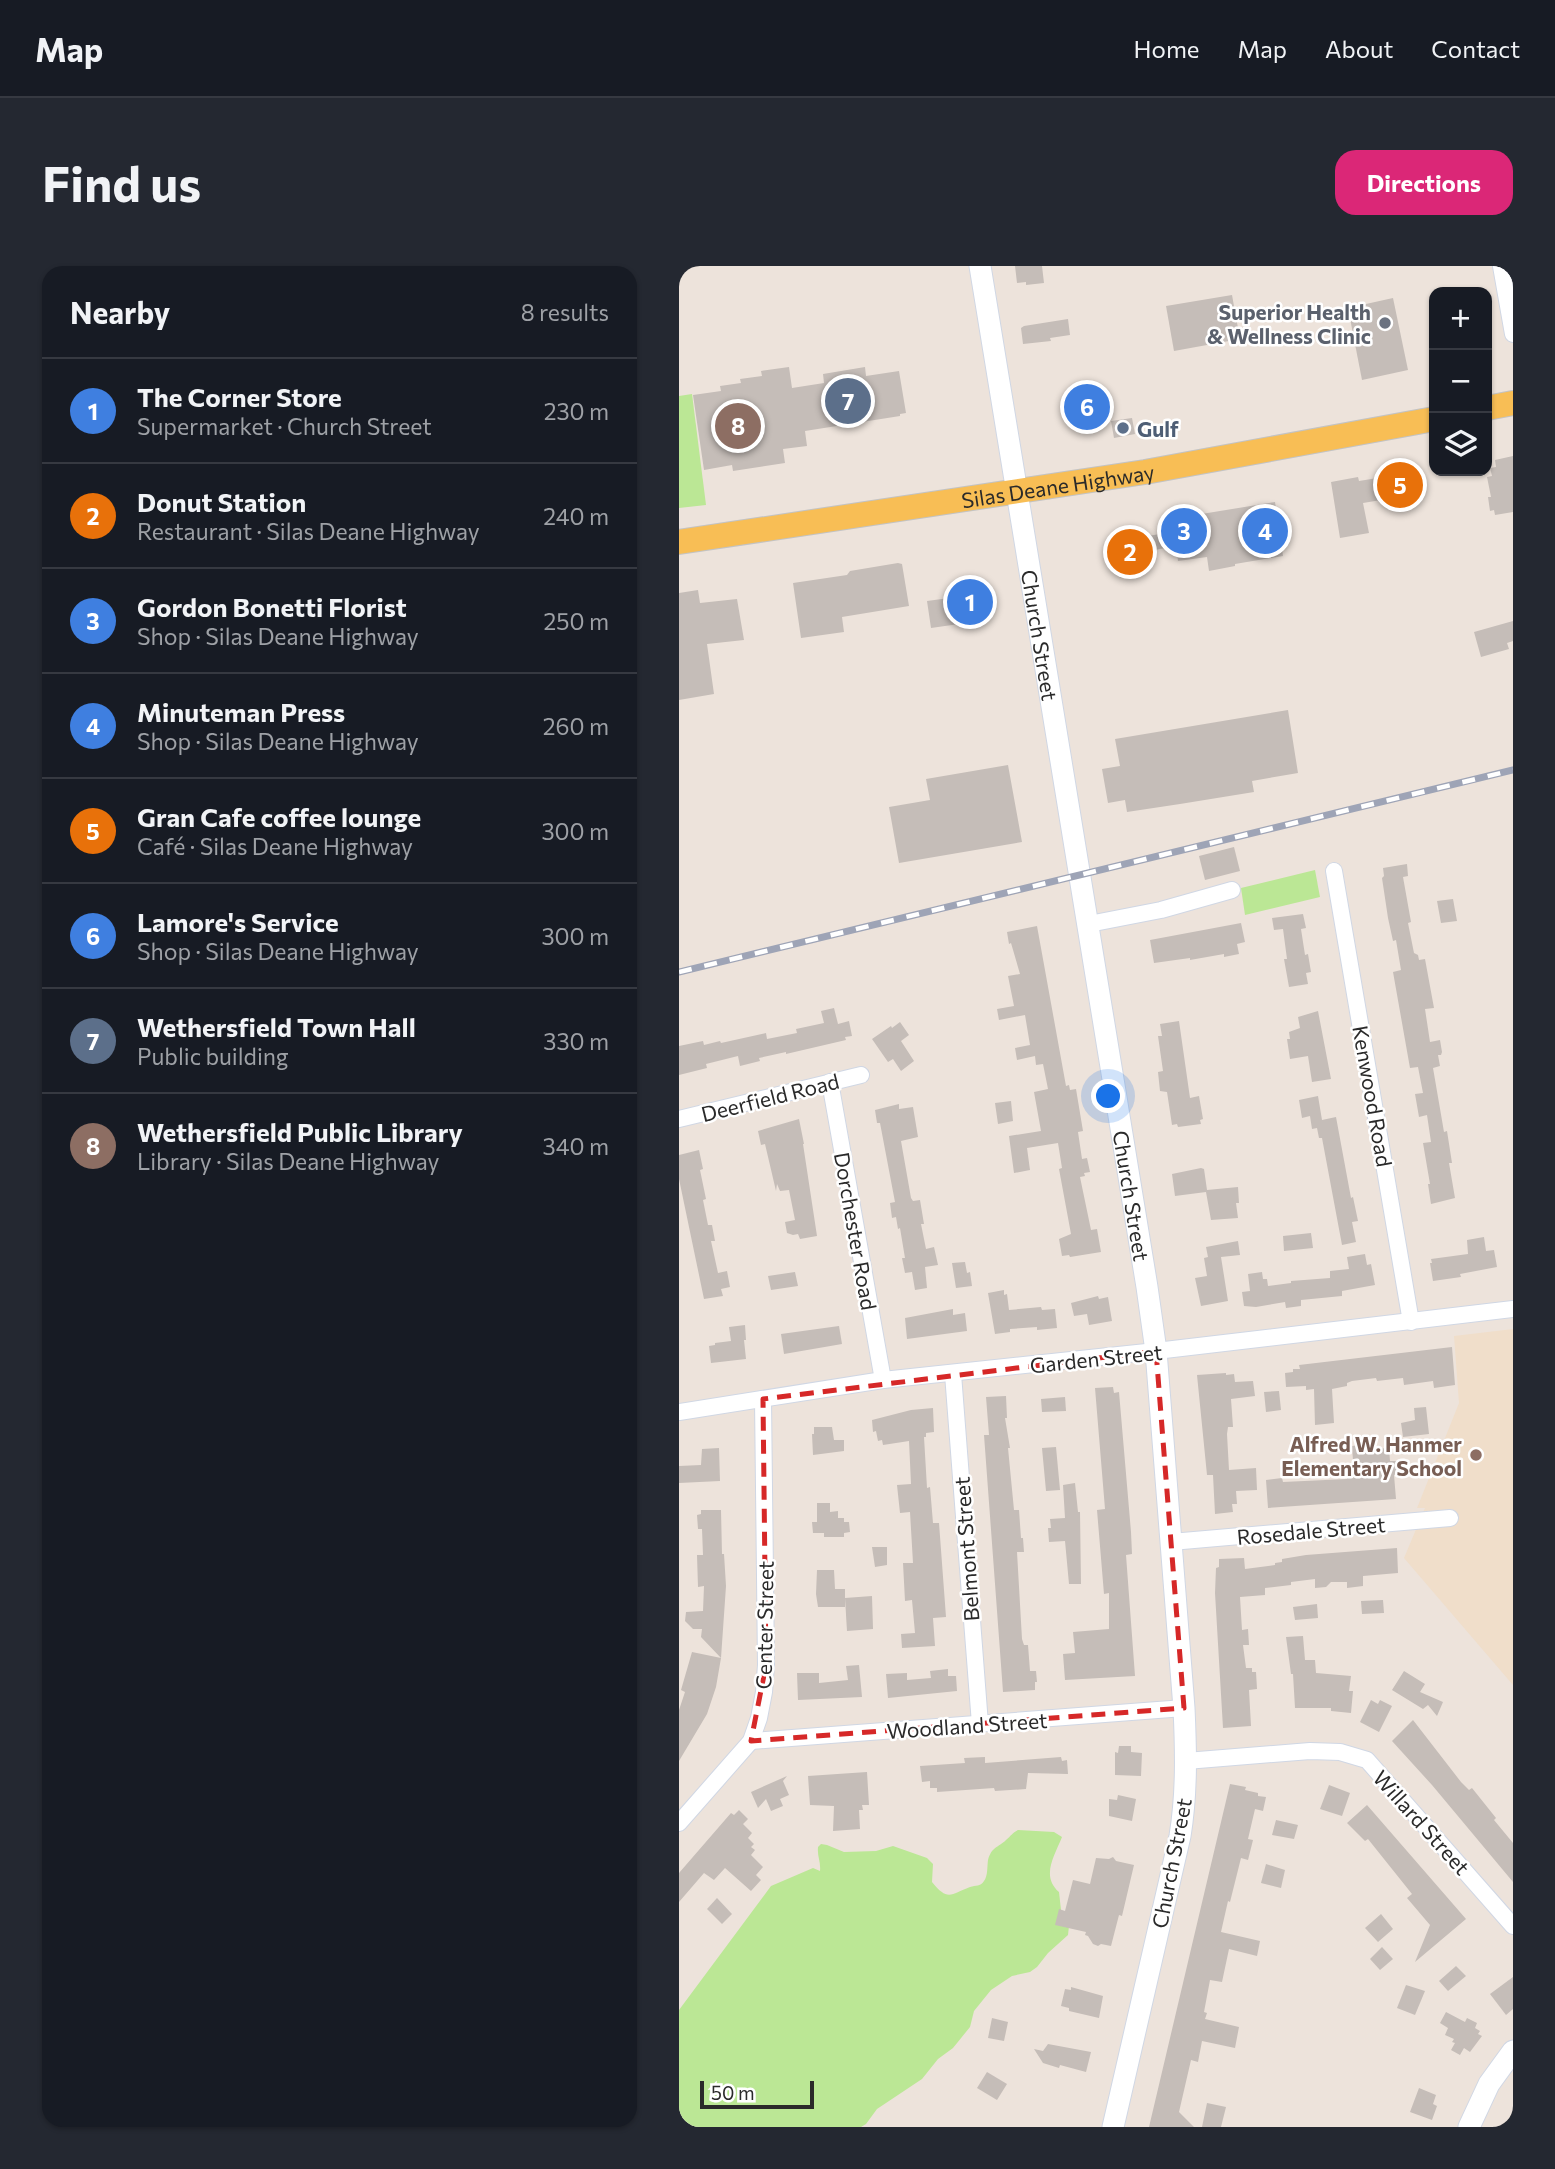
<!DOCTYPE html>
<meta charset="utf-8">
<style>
:root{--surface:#171b24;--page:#242831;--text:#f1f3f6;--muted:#9ea1a6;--line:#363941;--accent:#db2777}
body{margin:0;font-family:Commissioner,sans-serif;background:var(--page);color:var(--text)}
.controls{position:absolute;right:21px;top:21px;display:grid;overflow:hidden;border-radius:14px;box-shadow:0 2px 5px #0004}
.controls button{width:63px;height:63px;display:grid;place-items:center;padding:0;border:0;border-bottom:2px solid var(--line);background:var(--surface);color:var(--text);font:35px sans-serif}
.scale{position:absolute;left:21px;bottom:18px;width:114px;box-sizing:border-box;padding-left:7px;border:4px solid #2a2a2a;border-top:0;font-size:19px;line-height:24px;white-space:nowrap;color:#2a2a2a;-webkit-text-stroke:5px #fff;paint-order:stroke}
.you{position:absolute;left:430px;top:831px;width:24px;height:24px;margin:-18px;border:5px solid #fff;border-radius:50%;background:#1a73e8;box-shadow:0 0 0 10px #1a73e833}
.badge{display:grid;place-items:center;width:46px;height:46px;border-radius:50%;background:var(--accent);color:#fff;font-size:23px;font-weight:700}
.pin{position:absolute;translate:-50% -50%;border:4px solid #fff;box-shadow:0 2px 7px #0006}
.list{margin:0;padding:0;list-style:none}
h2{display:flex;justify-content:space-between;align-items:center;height:91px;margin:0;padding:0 28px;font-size:30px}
h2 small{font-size:23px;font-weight:400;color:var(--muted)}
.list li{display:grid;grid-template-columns:46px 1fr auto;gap:21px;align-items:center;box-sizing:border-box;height:105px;padding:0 28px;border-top:2px solid var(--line)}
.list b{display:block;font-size:26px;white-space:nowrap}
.list p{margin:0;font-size:23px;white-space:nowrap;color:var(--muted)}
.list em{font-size:23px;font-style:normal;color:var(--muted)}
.icon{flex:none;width:38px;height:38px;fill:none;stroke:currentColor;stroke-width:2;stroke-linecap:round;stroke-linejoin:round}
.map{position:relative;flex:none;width:834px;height:1861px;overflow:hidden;border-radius:21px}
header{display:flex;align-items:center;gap:42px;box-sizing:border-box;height:98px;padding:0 35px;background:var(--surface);border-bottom:2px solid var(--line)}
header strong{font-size:33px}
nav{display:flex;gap:38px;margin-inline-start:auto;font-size:24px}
.intro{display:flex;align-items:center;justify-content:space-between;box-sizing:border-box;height:168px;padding:0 42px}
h1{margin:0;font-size:49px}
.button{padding:18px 32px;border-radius:21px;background:var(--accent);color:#fff;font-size:24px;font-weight:700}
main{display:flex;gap:42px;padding:0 42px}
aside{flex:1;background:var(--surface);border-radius:21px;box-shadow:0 2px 5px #0004}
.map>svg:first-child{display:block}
</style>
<header>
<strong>Map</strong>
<nav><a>Home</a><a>Map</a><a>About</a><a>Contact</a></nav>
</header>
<div class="intro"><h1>Find us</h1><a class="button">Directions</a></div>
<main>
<aside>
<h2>Nearby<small>8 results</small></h2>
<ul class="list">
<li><span class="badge" style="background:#3f7fe0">1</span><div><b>The Corner Store</b><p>Supermarket · Church Street</p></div><em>230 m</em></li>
<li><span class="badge" style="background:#e8710a">2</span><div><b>Donut Station</b><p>Restaurant · Silas Deane Highway</p></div><em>240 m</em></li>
<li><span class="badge" style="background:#3f7fe0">3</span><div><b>Gordon Bonetti Florist</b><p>Shop · Silas Deane Highway</p></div><em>250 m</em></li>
<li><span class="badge" style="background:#3f7fe0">4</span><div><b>Minuteman Press</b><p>Shop · Silas Deane Highway</p></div><em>260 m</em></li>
<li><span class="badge" style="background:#e8710a">5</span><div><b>Gran Cafe coffee lounge</b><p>Café · Silas Deane Highway</p></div><em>300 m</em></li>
<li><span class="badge" style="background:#3f7fe0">6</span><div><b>Lamore's Service</b><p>Shop · Silas Deane Highway</p></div><em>300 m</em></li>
<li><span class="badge" style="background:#5c6f8a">7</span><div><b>Wethersfield Town Hall</b><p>Public building</p></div><em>330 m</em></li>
<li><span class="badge" style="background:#8d6e63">8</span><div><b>Wethersfield Public Library</b><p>Library · Silas Deane Highway</p></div><em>340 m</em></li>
</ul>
</aside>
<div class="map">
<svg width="834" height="1861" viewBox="0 0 834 1861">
<rect width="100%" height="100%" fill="#ede3db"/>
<path fill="#f0deca" d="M834,1063V1419L725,1292L746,1242H738L780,1137L775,1070Z"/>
<g fill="#bbe795">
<path d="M13,128L27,239L0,242V130Z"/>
<path d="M636,604L641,631L566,649L562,622Z"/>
<path d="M339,1564L375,1566L383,1571C375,1591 362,1610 380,1626L382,1644L390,1660L389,1669L369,1687L358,1701L351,1706L333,1710L312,1724L295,1745L291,1761L274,1782L259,1793L243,1813L198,1843L187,1858L182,1861H0V1744L92,1620L134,1602L141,1605C142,1596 138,1590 139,1581L142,1578L148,1579L165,1586L197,1585L214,1580L248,1592L254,1598L253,1616C269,1636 272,1628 291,1621C297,1619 301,1621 305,1615C309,1610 308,1601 309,1594C313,1580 319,1582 327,1574C332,1570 333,1567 339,1564Z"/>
</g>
<g fill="#c5bdb8">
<path d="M336,0H363L365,17L347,19V16L338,17Z"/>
<path d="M553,29L561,73L495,85L487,40Z"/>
<path d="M714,32L729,104L683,114L669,42Z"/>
<path d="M389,53L391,69L371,72L372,75L344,78L342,62L345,60Z"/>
<path d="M110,101L113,122L145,117L144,108L186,101L187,110L220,105L227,147L221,148V150L126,165L128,180L104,183L106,197L54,205L53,199L25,204L14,129L42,125L41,120L62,117L61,113L83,110L82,105Z"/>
<path d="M422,129L425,148L394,153L392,133Z"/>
<path d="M453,152L456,168L435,172L432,155Z"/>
<path d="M834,190V246L816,249L815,244L811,245L809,231H812L808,211L813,210L811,202L817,201L816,194Z"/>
<path d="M735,206L738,228L684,237L690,267L661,272L652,216L679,211L680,215Z"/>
<path d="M596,236L604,290L556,298V300L530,305L528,291L499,295L497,280L465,286L468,307L441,312L433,270H435L434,266L461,261L462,271L494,266L492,253Z"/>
<path d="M219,297L223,298L230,340L163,351L165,366L122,372L114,317L168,309L171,305Z"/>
<path d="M19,324L21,337L58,333L65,374L28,378L35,428L0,434V327Z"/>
<path d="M304,324L308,354L252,362L248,335L285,330L284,327Z"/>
<path d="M834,355V375L828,377L830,383L802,391L795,366Z"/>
<path d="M609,444L619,507L573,515L575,526L501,538L448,546L446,534L429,537L423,503L441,500L436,473Z"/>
<path d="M329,499L343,576L220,597L210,541L251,534L247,513Z"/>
<path d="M555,581L561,605L526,614L520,590Z"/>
<path d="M728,598L729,610L724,611L732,656L729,657L735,687L739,689L740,694L746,693L755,742L746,743L751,776L761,774L763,786L762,789H759L761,800L754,802L765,866L768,865L773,897H770L776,932L752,938L749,918H751L744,877L752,876L748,849L740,851L736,828L744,827L739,801L731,802L714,706L722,704L717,674L714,675L709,652L703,612L705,610L704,602Z"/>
<path d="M774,633L778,655L762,657L758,635Z"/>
<path d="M624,648L627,662L622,663L626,689L629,688L632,706L627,707L629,718L610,721L605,693H608L604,663L595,664L593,652Z"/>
<path d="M562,657L566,676L558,678L560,688L545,691V688L511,694V692L475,697L471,674Z"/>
<path d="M358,660L387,820L390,819L391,824L397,823L404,865L399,866L403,893L408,892L411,906L405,907L406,910L401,911L412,964L418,963L422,986L391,991L390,989L383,990L380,973L392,968L380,903L383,902L379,877L348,882L351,904L335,907L330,870L362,865L355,826L369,823L364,798L357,799L356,790L338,794L336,782L351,779L346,749L320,754L318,743L335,740L329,710L341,708L332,677L330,678L328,666Z"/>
<path d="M155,742L159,758L170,755L173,770L166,771L167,774L107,788V786L80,792L81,795L61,800L59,790L27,798L28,802L0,809V780L24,775L25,779L41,775L42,777L87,767L88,773L118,767L117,763L145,757L142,745Z"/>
<path d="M639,745L652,813L633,816L629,790L611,793L608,773H611L610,766L621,762L619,751Z"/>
<path d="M500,755L511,832L520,830L524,853L521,854L522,858L499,861L498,858L493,859L488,826L481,825L479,806L484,805L479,770H483L481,758Z"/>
<path d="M221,756L230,769L222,775L235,795L222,805L214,793L209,796L193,773L212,760L213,762Z"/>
<path d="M639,830L643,854L657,851L672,932L674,931L679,955L673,956L677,976L663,979L643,872H640L638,862L633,863L631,850L623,852L620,834Z"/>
<path d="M332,835L334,855L319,858L316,837Z"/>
<path d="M220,838V843L234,841L239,871L222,875L232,932L234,935L241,934L245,958H242L247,983L255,981L259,999L246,1001L248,1022L236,1024L233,1006L226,1007L223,992H226L221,962L219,963L217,951L213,952L211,937L216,936L201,857H198L196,844Z"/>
<path d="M120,853L125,878H124L138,970L121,973L119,968L114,969L108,967L106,956L116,954L110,924L101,925L98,918L97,925L86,878L82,879L79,865Z"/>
<path d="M20,884L24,903L21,904L27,933L24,934L29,959H33L36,975H32L39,1007L48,1005L51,1021L42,1023L44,1030L25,1033L0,913V889Z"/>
<path d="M522,902L525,903L528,924L559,921L560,937H557L559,952L532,954L527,926L496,930L493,908Z"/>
<path d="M632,967L634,982L605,985L604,970Z"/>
<path d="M805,971L807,985L815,984L818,1001L781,1008L782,1011L754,1015L751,997H753L752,993L789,988L788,974Z"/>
<path d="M559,975L561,989L542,991L549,1035L522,1040L516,1012L528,1010L525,992L529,991L527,981Z"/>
<path d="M686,988L688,999L692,998L696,1019L663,1025V1030L622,1034V1040L607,1042L606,1036L577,1041L565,1040L563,1026L571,1025L569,1008L583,1006L584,1013H588L589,1020L612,1017V1015L651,1012V1005L670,1003L668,991Z"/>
<path d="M286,996L288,1007L291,1006L293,1020L277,1022L273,997Z"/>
<path d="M116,1006L119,1020L92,1024L89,1010Z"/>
<path d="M325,1024V1029L328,1028L330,1044L362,1041L363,1044L376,1043L378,1062L358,1064V1061L331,1063V1066L316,1068L309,1027Z"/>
<path d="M419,1030L420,1033L429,1031L433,1055L410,1059L408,1048L395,1050L392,1037Z"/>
<path d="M274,1043V1049L286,1047L288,1065L228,1073L226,1052Z"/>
<path d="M66,1059L67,1074H65L67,1093L32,1097L30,1080L36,1079V1077L52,1075L50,1061Z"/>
<path d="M160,1060L163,1078L105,1088L102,1068Z"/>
<path d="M773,1081L776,1119L755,1122L754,1115L725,1119L724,1112L698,1115L697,1112L673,1115L668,1117V1120L653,1123L655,1157L636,1159L635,1123L627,1124V1120L607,1121L606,1107L614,1106V1103H621L620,1099Z"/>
<path d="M547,1107V1109L555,1108L556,1116L574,1115L576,1130L552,1133L554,1161H549L548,1168L550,1204L577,1202L578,1224L557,1225L558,1238H553L554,1246L536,1248L534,1209H528L518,1109Z"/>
<path d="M434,1121L435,1127L440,1126L452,1266L453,1288L447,1289L456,1410L386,1414L384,1388L396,1387L394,1366L430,1363V1327L425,1328L418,1244L426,1243L416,1122Z"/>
<path d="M600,1125L602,1144L587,1146L585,1126Z"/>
<path d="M327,1130L328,1152H326L331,1182H329L335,1244H340L342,1272H344L345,1286H338L343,1373L345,1379H349L351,1405H357L358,1416H356V1424L324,1426L305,1169H310L307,1131Z"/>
<path d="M386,1131L387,1145L363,1146L362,1133Z"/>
<path d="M747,1141L750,1168L724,1171L722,1157L736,1154L735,1142Z"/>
<path d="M254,1142L255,1166L247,1167V1171H245L248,1222L251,1221L254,1257H260L267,1351L254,1352L256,1380L223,1382L222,1368L236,1367L233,1334L226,1335L224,1297H234L231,1246L221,1247L218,1219L232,1218L230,1175L204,1179L203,1174L199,1175L197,1165L194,1166L193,1154L232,1144Z"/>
<path d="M135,1161H153L155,1174H165V1185L134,1189L133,1168H135Z"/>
<path d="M694,1177V1183L710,1182L711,1195H717L726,1208L715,1209L717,1233L589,1242L587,1214L603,1212L604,1216L668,1213V1209H675L673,1180Z"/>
<path d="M377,1181L381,1224L367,1225L363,1182Z"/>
<path d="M40,1182L41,1215L0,1217V1200L22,1199L23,1183Z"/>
<path d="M396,1217L399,1246H401L402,1318H390L386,1275L370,1276L369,1262H372L371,1253L386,1252L384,1219Z"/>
<path d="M138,1237H151V1246L159,1245V1252H165V1256H170L171,1266L165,1267V1271H145V1267H134L133,1256H138Z"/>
<path d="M22,1244H42L43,1288H45L47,1320L42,1392L22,1371L23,1363H14L6,1355L7,1346L24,1345L25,1320L19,1321L18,1289H24L23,1263H19L18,1249L22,1248Z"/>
<path d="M193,1281H208V1299L196,1301Z"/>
<path d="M718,1282L719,1307L684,1310V1320L668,1322V1316H652L647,1321L636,1322V1313L612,1316V1319L586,1322V1329L561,1331L563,1364L569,1363L570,1379H564L567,1402H573V1406H577L578,1423L570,1424L572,1460L544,1462L536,1327L537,1302L540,1301V1293L565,1292L566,1303L596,1299V1297L603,1296V1293L627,1289Z"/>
<path d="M138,1304H155L156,1323H166V1341H139L137,1328Z"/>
<path d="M193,1330L194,1363L168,1365L166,1332Z"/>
<path d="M704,1334L705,1347L683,1348L682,1335Z"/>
<path d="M638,1338L639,1352L616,1354L614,1341Z"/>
<path d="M624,1370L626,1394H636L637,1407L672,1410L670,1425H674L672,1447L652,1445V1442H616L614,1408H612L607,1371Z"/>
<path d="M13,1386L42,1392L37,1421L28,1448L0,1495V1444L6,1426L2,1424Z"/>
<path d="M180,1399L183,1431L119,1434L118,1407H140V1417L169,1414L167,1400Z"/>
<path d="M269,1403V1410H277L278,1425L209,1432L207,1408L228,1407V1414L252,1412L251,1405Z"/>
<path d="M725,1405L746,1418L741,1426L764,1436L758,1450L749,1439L744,1443L713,1424Z"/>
<path d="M692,1434L699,1438L701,1434L713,1440L700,1466L681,1456Z"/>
<path d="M734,1454L782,1516L790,1524L793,1522L817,1552L815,1554L834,1577V1616L753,1519L713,1475Z"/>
<path d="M440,1480H452V1486L463,1487L462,1510L436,1509V1486L439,1487Z"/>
<path d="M306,1491V1497L382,1491L383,1495L388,1494L389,1508L349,1507L347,1523L316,1525L315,1522L258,1526V1522H251V1515L243,1516L241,1500L286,1497L285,1492Z"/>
<path d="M188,1506L190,1539H183L184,1544H180L181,1563L154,1565L155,1540L131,1539L129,1510Z"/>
<path d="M108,1510L104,1515L110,1529L101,1533L104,1540L92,1545L87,1533L79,1542L72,1526Z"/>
<path d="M551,1518L567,1521L566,1524L579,1527V1530L587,1531L584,1545L576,1543L569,1573L574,1574L569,1594L562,1592L551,1636L549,1635L542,1666L581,1675L578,1690L550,1683L543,1716L531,1714L525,1746L528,1747L526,1753L560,1761L556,1782L523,1775L519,1796L512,1794L500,1846L515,1861H470Z"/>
<path d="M650,1519L671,1527L663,1550L641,1543Z"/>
<path d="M439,1529L457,1533L453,1555L430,1550V1533L438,1534Z"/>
<path d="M688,1539L787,1653L736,1696L751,1659L728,1632L733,1628L689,1573L686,1575L668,1557Z"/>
<path d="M60,1544L69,1553L64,1558L73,1567L69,1572L75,1578L72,1581L76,1584L72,1589L84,1601L77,1609L82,1614L72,1625L46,1602L35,1614L25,1607L0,1636V1607L52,1547L55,1549Z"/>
<path d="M597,1554L619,1559L615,1573L593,1569Z"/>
<path d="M434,1591L437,1595L455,1599L443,1650L440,1649L432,1680L422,1678L419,1680L414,1678L409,1670L406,1669L407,1666L376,1659L380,1643L386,1645L394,1614L411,1618L417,1592L430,1593Z"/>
<path d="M587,1598L606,1604L602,1622L582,1617Z"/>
<path d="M38,1632L53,1648L43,1658L28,1643Z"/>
<path d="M702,1648L714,1663L699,1676L686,1662Z"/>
<path d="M703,1681L714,1693L701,1704L691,1693Z"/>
<path d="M777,1700L787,1710L769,1725L760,1715Z"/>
<path d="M834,1711V1743L827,1749L811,1728Z"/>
<path d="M727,1719L746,1725L736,1749L718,1742Z"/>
<path d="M392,1721L424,1730L420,1752L390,1745V1742L382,1740L386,1723L392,1724Z"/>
<path d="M767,1746L786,1756L788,1752L798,1757L796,1762L801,1765L799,1768L803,1770L791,1786L785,1782L781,1789L772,1784L776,1777L773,1776L775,1773L766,1769L769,1762L761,1757Z"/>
<path d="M313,1752L329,1756L325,1775L309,1772Z"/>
<path d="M369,1778L412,1786L407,1806L381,1799L380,1802L364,1797L355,1783L364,1785Z"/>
<path d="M308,1806L328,1818L318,1834L298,1822Z"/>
<path d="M740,1822L757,1829L754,1838L758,1840L753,1854L731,1846Z"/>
<path d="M528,1837L547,1841L542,1861H523Z"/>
</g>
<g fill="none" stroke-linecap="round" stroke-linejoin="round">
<g stroke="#d0d7e4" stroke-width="18">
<g id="street">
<path d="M822,0L834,68"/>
<path d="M655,605L732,1056"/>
<path d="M410,658L482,644L553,624"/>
<path d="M151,816L204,1114"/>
<path d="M0,853L182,809"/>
<path d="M274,1108L301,1458"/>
<path d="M0,1146L204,1114L477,1085L834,1043"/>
<path d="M492,1276L771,1252"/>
<path d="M72,1475L505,1442"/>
<path d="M507,1495L631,1485L661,1486L688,1494L834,1660"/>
<path d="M0,1557L72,1475L80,1452L85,1426L87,1399L84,1133"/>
</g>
</g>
<g stroke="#d0d7e4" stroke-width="23">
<g id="secondary">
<path id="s1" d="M301,0L468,1021L477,1085L505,1442C507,1485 508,1527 501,1570L434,1861"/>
<path d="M790,1861L810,1818L834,1785"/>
</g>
</g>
<g stroke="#c3c3c3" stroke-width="26">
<g id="primary">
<path d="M808,142L834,137"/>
<path id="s2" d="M0,276L466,206L755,153"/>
</g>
</g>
<use href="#street" stroke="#fff" stroke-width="16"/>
<use href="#secondary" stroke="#fff" stroke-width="21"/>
<use href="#primary" stroke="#f8be55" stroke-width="24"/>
<g stroke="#9ea4b6" stroke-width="7">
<path id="rail" d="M0,706L834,504"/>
</g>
<use href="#rail" stroke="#fff" stroke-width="4.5" stroke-dasharray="13" stroke-linecap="butt"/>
</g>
<path fill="none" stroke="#d62828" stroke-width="5" stroke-dasharray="14 9" stroke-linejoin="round" d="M477,1085L505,1442L72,1475L87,1399L84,1133Z"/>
<circle fill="#6b7280" stroke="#fff" stroke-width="2.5" cx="706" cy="57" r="7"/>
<circle fill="#5c6f8a" stroke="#fff" stroke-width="2.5" cx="444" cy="162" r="7"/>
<circle fill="#8d6e63" stroke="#fff" stroke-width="2.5" cx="797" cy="1189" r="7"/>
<g text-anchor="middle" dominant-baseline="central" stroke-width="5" stroke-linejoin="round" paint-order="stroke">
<g font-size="21" font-weight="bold" fill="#5b616d" stroke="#fff" text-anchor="end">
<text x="692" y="45">Superior Health<tspan x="692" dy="24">&amp; Wellness Clinic</tspan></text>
</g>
<g font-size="21" font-weight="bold" fill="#4e5e75" stroke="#fff" text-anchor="start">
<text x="458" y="162">Gulf</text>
</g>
<g font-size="21" fill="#2a2a2a" stroke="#fff">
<text stroke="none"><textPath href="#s2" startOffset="383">Silas Deane Highway</textPath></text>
<text stroke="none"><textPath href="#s1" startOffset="374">Church Street</textPath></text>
<text transform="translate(694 830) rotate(80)">Kenwood Road</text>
<text transform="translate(91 831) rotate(-14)">Deerfield Road</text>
<text stroke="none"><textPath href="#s1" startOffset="942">Church Street</textPath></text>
<text transform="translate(177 965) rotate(80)">Dorchester Road</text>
<text transform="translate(417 1092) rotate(-6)">Garden Street</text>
<text transform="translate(632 1264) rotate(-5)">Rosedale Street</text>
<text transform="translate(287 1283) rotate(-94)">Belmont Street</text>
<text transform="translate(85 1359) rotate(-89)">Center Street</text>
<text transform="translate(288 1459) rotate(-4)">Woodland Street</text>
<text transform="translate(743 1556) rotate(48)">Willard Street</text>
<text transform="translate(492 1597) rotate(-79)">Church Street</text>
</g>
<g font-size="21" font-weight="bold" fill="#785e54" stroke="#fff" text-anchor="end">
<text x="783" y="1177">Alfred W. Hanmer<tspan x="783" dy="24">Elementary School</tspan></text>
</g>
</g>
</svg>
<div class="controls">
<button>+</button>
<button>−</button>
<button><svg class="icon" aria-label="layers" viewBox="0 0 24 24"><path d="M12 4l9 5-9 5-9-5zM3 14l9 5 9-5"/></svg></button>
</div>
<div class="scale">50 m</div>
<div class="you"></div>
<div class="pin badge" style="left:291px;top:336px;background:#3f7fe0">1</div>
<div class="pin badge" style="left:451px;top:286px;background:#e8710a">2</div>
<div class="pin badge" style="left:505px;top:265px;background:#3f7fe0">3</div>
<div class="pin badge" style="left:586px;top:265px;background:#3f7fe0">4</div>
<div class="pin badge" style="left:721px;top:219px;background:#e8710a">5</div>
<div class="pin badge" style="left:408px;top:141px;background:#3f7fe0">6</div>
<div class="pin badge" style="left:169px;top:135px;background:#5c6f8a">7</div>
<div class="pin badge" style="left:59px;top:160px;background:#8d6e63">8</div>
</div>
</main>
